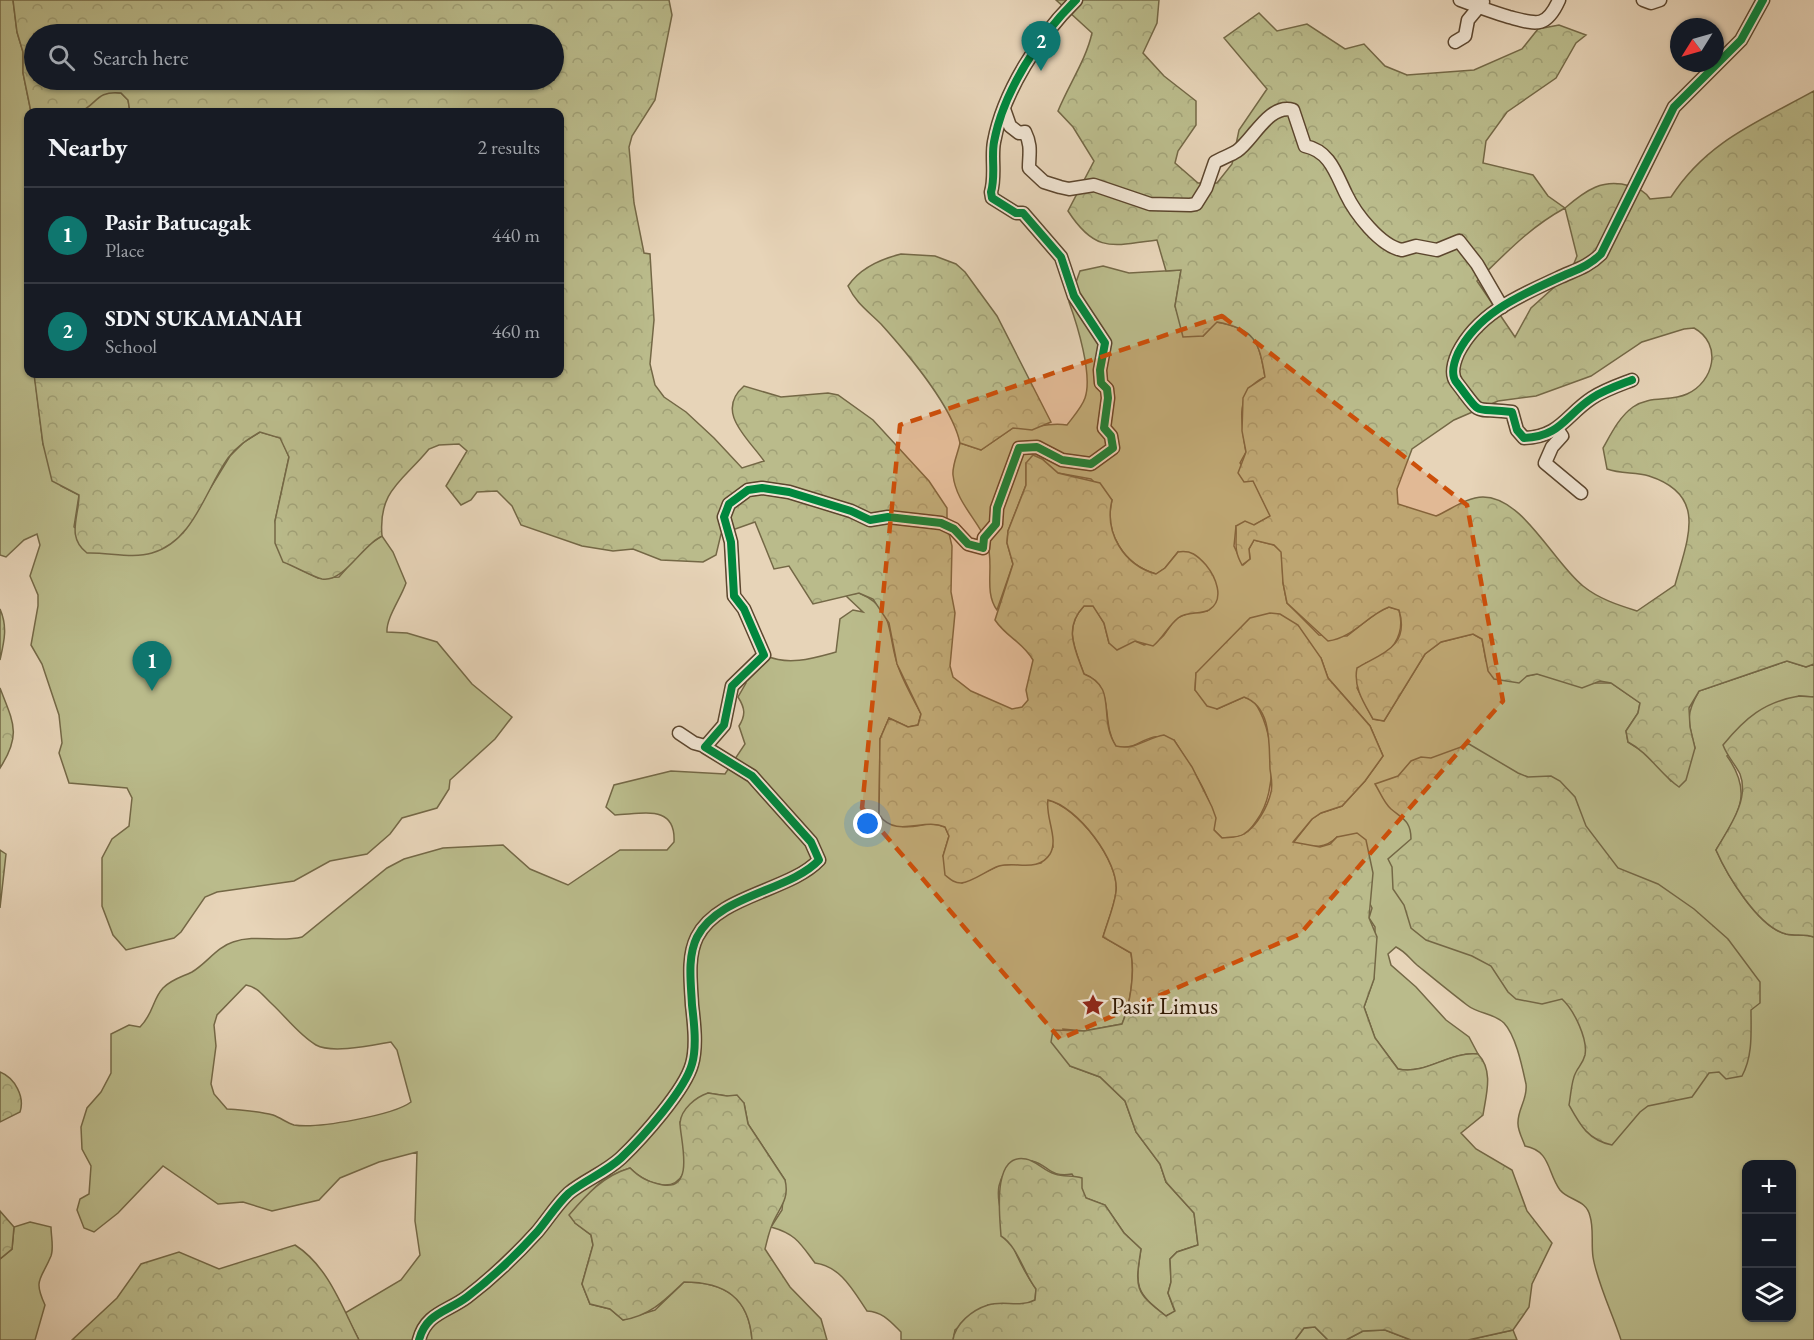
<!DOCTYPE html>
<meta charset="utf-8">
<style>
:root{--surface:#171b24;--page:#20242c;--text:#f1f3f6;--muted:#9ea1a6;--line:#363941;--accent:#0f766e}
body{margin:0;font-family:"EB Garamond",serif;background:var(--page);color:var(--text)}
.controls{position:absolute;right:18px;bottom:18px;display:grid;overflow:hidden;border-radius:12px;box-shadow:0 2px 4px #0004}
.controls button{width:54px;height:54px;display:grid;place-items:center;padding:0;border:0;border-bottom:2px solid var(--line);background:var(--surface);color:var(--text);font:30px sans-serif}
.compass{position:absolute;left:1670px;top:18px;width:54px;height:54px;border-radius:50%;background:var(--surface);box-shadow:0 2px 4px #0004;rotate:233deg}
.you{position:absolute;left:868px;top:824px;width:21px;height:21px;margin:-15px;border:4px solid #fff;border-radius:50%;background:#1a73e8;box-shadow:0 0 0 9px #1a73e833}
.badge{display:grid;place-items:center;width:39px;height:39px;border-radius:50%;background:var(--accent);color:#fff;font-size:20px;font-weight:700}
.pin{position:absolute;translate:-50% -50px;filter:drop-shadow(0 2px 3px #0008)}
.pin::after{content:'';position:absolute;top:32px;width:21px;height:18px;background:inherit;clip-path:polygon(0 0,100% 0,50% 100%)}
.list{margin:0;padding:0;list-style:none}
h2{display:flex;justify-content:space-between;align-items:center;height:78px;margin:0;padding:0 24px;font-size:26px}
h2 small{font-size:20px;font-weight:400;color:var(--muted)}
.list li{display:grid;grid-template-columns:39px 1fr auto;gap:18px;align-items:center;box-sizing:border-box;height:96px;padding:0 24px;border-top:2px solid var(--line)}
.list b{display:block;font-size:22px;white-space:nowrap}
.list p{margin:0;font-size:20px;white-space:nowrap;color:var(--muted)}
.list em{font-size:20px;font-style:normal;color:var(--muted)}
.icon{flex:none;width:33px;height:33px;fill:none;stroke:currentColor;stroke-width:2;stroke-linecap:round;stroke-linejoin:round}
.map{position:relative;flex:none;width:1814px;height:1340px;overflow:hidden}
.search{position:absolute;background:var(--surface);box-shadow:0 2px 4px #0004;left:24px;top:24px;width:540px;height:66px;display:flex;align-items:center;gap:15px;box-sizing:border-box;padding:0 21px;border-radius:33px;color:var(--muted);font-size:22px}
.panel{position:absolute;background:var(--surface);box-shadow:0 2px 4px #0004;left:24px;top:108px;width:540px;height:270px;border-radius:12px}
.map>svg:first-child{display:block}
</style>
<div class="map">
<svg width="1814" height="1340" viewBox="0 0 1814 1340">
<defs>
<pattern id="forest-crowns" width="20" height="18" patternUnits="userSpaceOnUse" patternTransform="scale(1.5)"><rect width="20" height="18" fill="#babb8b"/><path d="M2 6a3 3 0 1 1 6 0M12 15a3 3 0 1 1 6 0" fill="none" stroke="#a0a076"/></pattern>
</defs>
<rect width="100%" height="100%" fill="#e7d4b8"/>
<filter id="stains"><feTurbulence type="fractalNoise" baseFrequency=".00333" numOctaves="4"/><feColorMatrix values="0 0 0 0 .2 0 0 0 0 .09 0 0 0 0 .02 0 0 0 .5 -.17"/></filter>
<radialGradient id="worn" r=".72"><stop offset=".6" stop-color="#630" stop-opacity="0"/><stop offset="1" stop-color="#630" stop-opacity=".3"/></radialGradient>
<g fill="#babb8b" stroke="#746846" stroke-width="1.5" fill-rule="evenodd">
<path d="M0,0H13L17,32L23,52V73L31,112L28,374H34L35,379L43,444L61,486L79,495L74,527L108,552L129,554L183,533L230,456L244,442L260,432L281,438L289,457L275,521L283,561L318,578L339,577L366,546L382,536L393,552L406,583C401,598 386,618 387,632L407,633L437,642L472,684L512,717L495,739L450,780L449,789L437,808L402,818L390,834L367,854L330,861L294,881L217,892L205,897L181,932L174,938L126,950L113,935L102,906V858L112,839L129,826L132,798L127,788L69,783L59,753L62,743L59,715L42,664L31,645L38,606V595L30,576L40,545L37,534L24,540L6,557L0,555Z"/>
<path d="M111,92L121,93L128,100L130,112H79L100,95Z"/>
<path d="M1103,266L1129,273L1181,270L1175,306L1182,327L1203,336L1216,322C1255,329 1259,341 1265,377C1234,391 1241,424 1246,452L1240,463L1253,480L1271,516L1254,525L1236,526L1234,546L1243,565L1250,559L1249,549L1254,540L1274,545L1282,552L1283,583L1287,603L1319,635L1347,636L1379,611L1389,607L1399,610C1406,635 1391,657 1366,663L1357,688L1373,719L1384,721L1425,654L1441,642L1473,634L1482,639L1486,661L1527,676L1537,674L1590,683H1611L1640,703L1638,713L1626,731L1628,742L1648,755L1671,781L1695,748C1688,722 1685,715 1699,691L1787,661L1806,667L1814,664V697L1799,696L1727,756C1754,794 1738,814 1716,850C1727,875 1758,927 1786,934C1795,936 1805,934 1814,937V1340H1621C1613,1315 1597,1282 1593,1257C1591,1243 1594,1229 1590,1216C1586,1199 1569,1201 1560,1190C1547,1172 1551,1151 1525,1146C1523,1140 1518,1131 1518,1124C1517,1110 1528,1099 1526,1084C1522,1066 1516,1036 1504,1023C1494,1013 1478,1014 1467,1005C1450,992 1433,978 1417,965C1409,958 1406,952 1396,947L1388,954L1391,965L1416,987L1446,1020L1469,1037L1478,1054C1450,1051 1427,1075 1398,1069L1375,1038L1364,1007L1374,978L1375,927L1369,918L1372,908L1337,837C1323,851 1310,846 1293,843L1312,819L1321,813L1342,806L1365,781L1383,756L1370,726L1328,678L1321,658L1196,673L1195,690L1217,709L1244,697L1253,700C1275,729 1279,790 1257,820C1253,826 1248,834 1241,836C1235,838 1228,837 1222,838L1214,830C1217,802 1188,763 1174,740C1168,739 1159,736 1154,737C1138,741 1133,750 1116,747C1100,721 1116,686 1084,674C1075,649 1063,628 1084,606H1094L1104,623L1109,643L1135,641L1144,645C1172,637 1161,632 1178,618C1186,612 1198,612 1207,611L1178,552L1165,568L1156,574C1124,565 1104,533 1112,500L1091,479L1058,473L1042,459L1026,463V485L1008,531L1007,543L1013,564L997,610C983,591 995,564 987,542C977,519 956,502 953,475C952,465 958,453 960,443L981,450L1013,428C1034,430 1047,421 1067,425C1073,417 1082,407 1085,398C1093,375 1077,324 1069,302L1080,271ZM1746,1164H1792V1318H1746Z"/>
<path d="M859,593C895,608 887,632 897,663C902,680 913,698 921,714L918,725L908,727L889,718L880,739L879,815C912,840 920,816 945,827L949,836L943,856L962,883L1000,865L1041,863L1053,847L1046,811L1047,800C1077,806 1120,862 1116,892C1114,907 1107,923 1103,937L1131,953C1135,974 1130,1005 1122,1024L1084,1031L1063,1029L1070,1066L1100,1077L1125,1101L1136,1132L1160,1164L1166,1182L1194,1213L1198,1245L1177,1252L1170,1259L1171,1282L1168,1293L1175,1312L1166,1316C1135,1292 1135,1287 1141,1249L1124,1233L1105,1205L1086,1198L1072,1174C1049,1178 1049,1165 1032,1161C1027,1160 1018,1162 1013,1162C1007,1169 1001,1176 999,1186C994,1212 1021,1268 1036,1289L1035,1300L1026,1305H988L955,1330L953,1340H901V1332C890,1321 883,1312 867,1311C854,1292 841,1266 815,1263C800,1243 796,1234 771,1227L782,1210L785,1180L748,1124L744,1103L727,1096L708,1093L680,1122C683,1135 689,1161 683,1174C671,1196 642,1180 630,1168C595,1179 589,1192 575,1223L591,1235L593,1245L582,1284L590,1304L610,1309L623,1320L655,1310L684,1282C725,1282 749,1297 752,1340H359L345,1313L401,1280L420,1255L415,1221L417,1152L379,1162L340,1178L319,1200L272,1211L243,1202L218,1204L163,1166L118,1213L94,1232L84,1228L77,1210L80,1199L89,1194L91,1166L82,1149L81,1127L87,1108L101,1092L111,1073V1034L129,1025L140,1027C154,1013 152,1000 163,988C172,979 182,977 192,972C206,964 217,947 233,942C256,934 279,943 302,937L387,868L404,859L443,848L503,845L530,869L568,885L620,850H667L674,842C676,804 643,814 615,815L606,807L614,785L671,771L725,774L745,744L739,726C746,715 745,708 738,697L746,683L744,679L767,656C789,666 814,658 836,652L840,619L853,610L863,612L845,595ZM246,985C258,987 263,996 272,1004C286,1017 299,1035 316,1045C332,1054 373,1045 391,1042L397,1050L411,1102C394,1115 317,1129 294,1125C287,1123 281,1118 273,1115C259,1111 243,1110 227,1109L214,1094L211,1084L216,1046L214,1025L217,1015Z"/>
<path d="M30,1222L51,1227C51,1236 54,1248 51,1256C41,1280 33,1279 45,1305L35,1340H0V1259L12,1249L14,1227Z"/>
<path d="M1315,1327L1328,1340H1295L1304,1328Z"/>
<path d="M1385,1330L1411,1340H1346L1363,1331Z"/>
<path d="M1513,1330L1517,1340H1468Z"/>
</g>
<g fill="url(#forest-crowns)" stroke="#746846" stroke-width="1.5" fill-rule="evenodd">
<path d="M13,0H669L672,15L655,100L632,136L629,147L634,203L644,253L650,254L654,320L650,364L655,385L664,397L686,412L714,438L742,468L764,461C749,439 714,412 744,386L781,397L828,393L838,395L873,420L929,481L947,508V525L952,546L951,592L955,613L950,666L953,677L971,691L1012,709L1022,707L1028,700L1026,690L1033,660C1022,641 1007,638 995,620L1013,564L1007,543L1008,531L1026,485V463L1033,455L1042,459L1058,473L1100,483L1112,500C1104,533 1124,565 1156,574L1165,568L1178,552C1191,550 1197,555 1206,565C1215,576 1226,599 1209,610C1200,615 1187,611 1178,618C1168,626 1163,638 1153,646L1135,641L1117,650L1109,643L1104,623L1093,606H1084C1063,628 1075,649 1084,674C1119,688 1097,717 1116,746C1135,751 1146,738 1164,735L1174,740L1192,767L1212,807L1216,818L1214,830L1222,838C1229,837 1238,838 1244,834C1257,826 1268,806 1271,792C1273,784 1271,777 1270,769C1269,745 1272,707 1244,697L1217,709L1207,706L1195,690L1196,673L1250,618L1270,613L1280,614L1298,625L1321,658L1328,678L1370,726L1383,756L1365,781L1342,806L1321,813L1312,819L1293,842L1320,847L1330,844L1337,837L1357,833L1366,840L1373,873L1369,918L1377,937L1374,979L1364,1007L1375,1038L1398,1069C1427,1075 1449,1051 1478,1054C1494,1071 1486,1095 1483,1115L1461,1133L1476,1149L1512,1170L1527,1211L1552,1243L1532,1284L1529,1307L1513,1330L1468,1340H1411L1385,1330L1363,1331L1346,1340H1328L1315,1327L1304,1328L1295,1340H953C955,1324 972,1310 988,1305C1004,1300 1019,1308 1035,1300L1036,1289C1023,1272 1018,1247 1001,1236C1000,1218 991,1152 1026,1159C1037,1161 1044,1171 1055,1174C1064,1177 1072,1175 1082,1178V1188L1086,1198L1105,1205L1124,1233L1141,1249C1135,1287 1134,1292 1166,1316L1175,1311L1168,1293L1171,1282L1170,1259L1177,1252L1198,1245L1194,1213L1166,1182L1160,1164L1136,1132L1125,1101L1100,1077L1070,1066L1051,1042L1053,1030L1084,1031L1122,1024C1130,1005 1135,974 1131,953L1103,937C1107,923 1114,907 1116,892C1120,862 1077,806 1048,800C1045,817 1059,839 1050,854C1038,873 1016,861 999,866C987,870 973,882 961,883C954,883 950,879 945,875L943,856L949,836L945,827C923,817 897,839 879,815L880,739L889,718L908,727L918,725L921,714L897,664L889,623L873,599L859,593L813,604L789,566L774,569L755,522L721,534L716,555L703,562L661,560L633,549L613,551L582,546L521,525L512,506L497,491L477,492L471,500L461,505L446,486L467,451L459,444L439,445L429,449C403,481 378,490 382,536C362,545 344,583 322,579C313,577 294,566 283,562L275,543V521L289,457L280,438L260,432C248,439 237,446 228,458C205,490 194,541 152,553C133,559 107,552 87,553C66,537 79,517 79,495L52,481L43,444L34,374H560V112H130L128,100L121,93C95,90 97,106 79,112C69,116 42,112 31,112L23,73V52L17,32ZM34,34H554V80H34Z"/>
<path d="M1056,0H1159L1157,23L1143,53L1164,76L1196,101V125L1178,151L1175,163L1198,183H1217L1232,164L1239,130L1267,89L1224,38L1259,13L1277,31L1307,24L1345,49L1364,44L1385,66L1407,75L1474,70L1522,49L1538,29L1559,25L1586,35L1576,43L1556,78L1507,112L1486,141L1483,163L1533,175L1548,196L1565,208C1586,190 1603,178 1630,186C1639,189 1645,191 1650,199L1671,197C1707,141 1758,122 1814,91V664L1806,667L1787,661L1699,691L1689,708L1690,727L1695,748L1686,780L1679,787C1660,774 1649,753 1628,742L1626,731L1638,713L1640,703L1611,683L1600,681L1582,688L1537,674L1527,676L1519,683L1494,679L1488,671L1482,639L1473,634L1441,642L1425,654L1384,721L1373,719C1364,703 1353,687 1357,668C1382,653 1410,647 1399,610L1389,607C1366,616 1353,638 1328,641L1287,603L1283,583L1281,552L1274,545L1254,540L1249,549L1250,559L1242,565C1233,549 1237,543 1236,526L1245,521L1254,525L1270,516L1253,481L1244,482L1238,473L1246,452L1242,431L1243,398L1248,388L1265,377C1259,341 1255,329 1217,322L1203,336L1183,337L1175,306L1181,270L1166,271L1157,240C1112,246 1095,253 1068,211L1094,161L1073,127L1058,111C1069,84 1086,60 1092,33ZM1565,208L1577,256L1570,273L1531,308L1515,337L1477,281C1506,253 1530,227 1565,208ZM1694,328C1723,344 1714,382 1687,394C1670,402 1650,395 1633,407C1619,417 1611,434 1603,448L1607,469C1621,474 1635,472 1649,476C1708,495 1688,538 1675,585L1637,611C1618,605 1599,599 1583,586C1553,562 1523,497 1483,497C1467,497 1450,510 1436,516L1398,504L1397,489L1412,449L1454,420L1498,401L1536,396L1591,376L1642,342L1684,329Z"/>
<path d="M901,254L935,256L956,264L965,272L997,316L1051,422L1032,430L1013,428L981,450L960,443C952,405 907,353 881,324C868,311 856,303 848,286C860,268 881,259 901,254Z"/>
<path d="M0,609C8,627 4,642 0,660Z"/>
<path d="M0,688C13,722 22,734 0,768Z"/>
<path d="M1799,696L1814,697V937C1805,934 1795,936 1786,934C1758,927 1727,875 1716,850C1728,829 1750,800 1740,774C1735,764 1727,756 1723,745C1745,718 1764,702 1799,696Z"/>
<path d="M1469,744L1518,773L1528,777L1551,776L1560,781L1575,797L1586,826L1618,868L1658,884L1694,909L1728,939L1760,982V1003L1751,1010C1751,1032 1753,1056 1742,1076L1726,1079L1719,1072L1709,1073L1692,1097L1648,1106L1640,1112L1612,1145C1588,1140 1580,1125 1569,1105C1571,1095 1571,1081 1576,1072C1579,1066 1583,1063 1585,1055C1588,1039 1574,1010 1562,999L1542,1004L1516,999L1508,992L1491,966L1472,956L1426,940L1411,928L1404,905L1393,889L1392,867L1388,859L1411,839C1411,821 1403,819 1391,809C1384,803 1380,792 1375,784L1398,776L1411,761L1421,757L1431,758Z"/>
<path d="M0,850L6,854L0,908Z"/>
<path d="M0,1072C15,1078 25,1097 20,1112L0,1122Z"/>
<path d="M708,1093L727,1096L737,1095L744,1103L748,1124L785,1180C790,1199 779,1208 772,1225C769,1232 767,1241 765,1249L790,1287L821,1319L827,1340H752C749,1298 725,1282 684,1282C665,1300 650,1316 623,1320L610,1309L590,1304L582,1284L593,1245L591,1235L575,1223L569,1215C587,1194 603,1176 630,1168C640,1178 648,1182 663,1185C696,1190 680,1139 680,1123C681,1109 696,1097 708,1093Z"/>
<path d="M0,1211L14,1227L12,1249L0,1259Z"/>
<path d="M295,1245C328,1266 342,1307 359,1340H72L117,1298L141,1264L179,1252L219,1269Z"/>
</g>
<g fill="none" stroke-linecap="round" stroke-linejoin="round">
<g stroke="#5c462e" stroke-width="15">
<g id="street">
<path d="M1460,0C1476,6 1492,12 1509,17C1536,24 1546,29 1559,0"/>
<path d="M1643,0L1651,3L1660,0"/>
<path d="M1455,42L1465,36L1468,20L1483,2"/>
<path d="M1004,109L1010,126L1019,133L1025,132C1032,146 1029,154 1029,168L1044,182L1060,187L1069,189L1094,185L1150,204L1190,205L1196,204L1206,188L1215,162C1222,158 1231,155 1237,151C1253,140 1269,103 1293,110L1305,146C1330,151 1336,174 1346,194C1355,213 1380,246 1402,250L1416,246L1437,250L1459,241L1477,264L1502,307"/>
<path d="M1632,380C1619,385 1604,390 1592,398C1566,415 1560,437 1524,438L1517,430L1512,412C1470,407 1484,418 1457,383C1450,375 1454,362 1458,353C1478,313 1519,296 1558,278C1575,270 1588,267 1601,254L1674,107L1741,40L1763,0"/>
<path d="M1557,429L1562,436L1552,447L1545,463L1581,493"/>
<path d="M679,733L694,743L705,746"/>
<path d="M419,1340C426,1313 447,1312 467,1297C492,1278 516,1255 537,1232C548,1219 557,1204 569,1193C585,1180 606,1172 621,1158C642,1138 685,1090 692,1064C697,1047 694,1022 692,1005C691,983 687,957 697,937C718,895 790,891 819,860L811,842L752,776L705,747L724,725L732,686L764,655L744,609L734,596L731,542L724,517L729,504L748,490L762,488L789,492L851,511L870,520L888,517L941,523L954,529L968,544L983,548L984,538L996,524L997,508L1019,448L1037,447L1062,460L1091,464L1113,448L1111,436L1104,428L1108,398L1107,389L1101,383L1100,370L1105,343L1074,296L1061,257L1023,213H1016L992,198L991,192C996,175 991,158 994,142C1003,92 1040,35 1076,0"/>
</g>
</g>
<use href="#street" stroke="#efe3d1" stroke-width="12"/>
<g stroke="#efe3d1" stroke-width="11">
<g id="cycleway">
<path d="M1632,380C1619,385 1604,390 1592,398C1566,415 1560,437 1524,438L1517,430L1512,412C1470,407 1484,418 1457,383C1450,375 1454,362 1458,353C1478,313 1519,296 1558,278C1575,270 1588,267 1601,254L1674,107L1741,40L1763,0"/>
<path d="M419,1340C426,1313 447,1312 467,1297C492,1278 516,1255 537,1232C548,1219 557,1204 569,1193C585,1180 606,1172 621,1158C642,1138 685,1090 692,1064C697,1047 694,1022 692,1005C691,983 687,957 697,937C718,895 790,891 819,860L811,842L752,776L705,747L724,725L732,686L764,655L744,609L734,596L731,542L724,517L729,504L748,490L762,488L789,492L851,511L870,520L888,517L941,523L954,529L968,544L983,548L984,538L996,524L997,508L1019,448L1037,447L1062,460L1091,464L1113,448L1111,436L1104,428L1108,398L1107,389L1101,383L1100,370L1105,343L1074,296L1061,257L1023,213H1016L992,198L991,192C996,175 991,158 994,142C1003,92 1040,35 1076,0"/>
</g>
</g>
<use href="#cycleway" stroke="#00873e" stroke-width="8"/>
</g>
<path fill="#cc4f0a" fill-opacity="0.2" stroke="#cc4f0a" stroke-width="4.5" stroke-dasharray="12 8" stroke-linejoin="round" d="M1222,316L1467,505L1503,701L1300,934L1060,1039L862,808L900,425Z"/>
<defs>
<g id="sight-bare" transform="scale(1.8)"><path d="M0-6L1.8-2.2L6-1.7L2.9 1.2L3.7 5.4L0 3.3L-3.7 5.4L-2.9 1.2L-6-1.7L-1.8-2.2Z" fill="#8f2418" stroke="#efe3d1" stroke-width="2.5" paint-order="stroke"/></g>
</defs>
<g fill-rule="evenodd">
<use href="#sight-bare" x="1093" y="1005"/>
</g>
<g text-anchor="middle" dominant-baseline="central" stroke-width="5" stroke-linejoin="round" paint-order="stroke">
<g font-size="24" fill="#2e1600" stroke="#efe3d1" text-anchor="start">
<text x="1111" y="1005">Pasir Limus</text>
</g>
</g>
<rect width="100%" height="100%" filter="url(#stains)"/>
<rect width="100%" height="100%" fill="url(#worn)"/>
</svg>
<div class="controls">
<button>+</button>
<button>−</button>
<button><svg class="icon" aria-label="layers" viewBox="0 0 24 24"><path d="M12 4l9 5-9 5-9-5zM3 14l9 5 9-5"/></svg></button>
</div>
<svg class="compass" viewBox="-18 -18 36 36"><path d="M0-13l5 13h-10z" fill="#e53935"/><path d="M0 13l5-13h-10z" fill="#9ea1a6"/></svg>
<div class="you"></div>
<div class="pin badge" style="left:152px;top:691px">1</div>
<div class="pin badge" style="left:1041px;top:71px">2</div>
<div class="search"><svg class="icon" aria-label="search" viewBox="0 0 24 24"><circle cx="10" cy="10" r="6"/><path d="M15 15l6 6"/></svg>Search here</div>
<section class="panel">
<h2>Nearby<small>2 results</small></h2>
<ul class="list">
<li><span class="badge">1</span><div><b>Pasir Batucagak</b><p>Place</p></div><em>440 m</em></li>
<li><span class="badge">2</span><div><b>SDN SUKAMANAH</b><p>School</p></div><em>460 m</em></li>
</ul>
</section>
</div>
